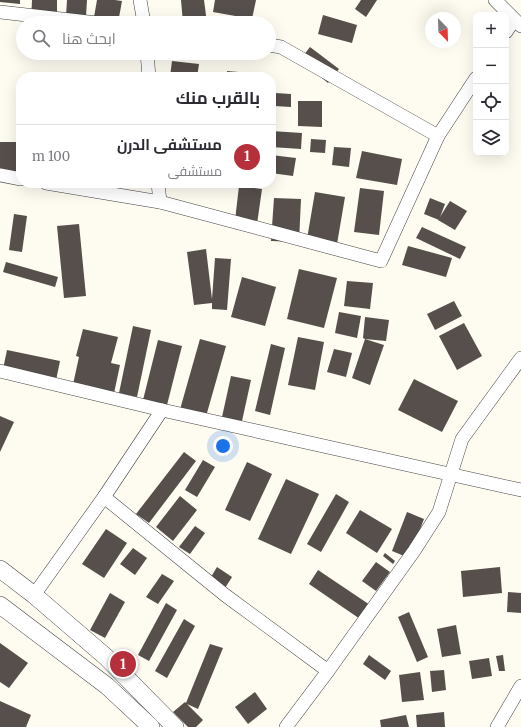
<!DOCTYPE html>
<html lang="ar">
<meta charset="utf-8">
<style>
:root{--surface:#fff;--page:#f2f2f3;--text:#2b2b33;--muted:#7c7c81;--line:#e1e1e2;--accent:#b5303a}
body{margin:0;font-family:Merriweather,Cairo,serif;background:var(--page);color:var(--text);direction:rtl}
.controls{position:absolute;right:12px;top:12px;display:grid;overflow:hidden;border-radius:8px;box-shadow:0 4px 16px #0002}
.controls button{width:36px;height:36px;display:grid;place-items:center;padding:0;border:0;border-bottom:1px solid var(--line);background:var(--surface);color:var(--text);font:20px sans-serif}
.compass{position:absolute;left:425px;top:12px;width:36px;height:36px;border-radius:50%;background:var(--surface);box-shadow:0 4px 16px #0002;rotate:157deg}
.you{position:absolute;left:223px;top:446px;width:14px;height:14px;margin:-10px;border:3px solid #fff;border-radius:50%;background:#1a73e8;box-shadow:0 0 0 6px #1a73e833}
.badge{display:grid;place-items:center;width:26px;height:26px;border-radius:50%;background:var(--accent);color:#fff;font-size:13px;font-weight:700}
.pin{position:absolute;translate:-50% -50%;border:2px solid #fff;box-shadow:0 1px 4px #0006}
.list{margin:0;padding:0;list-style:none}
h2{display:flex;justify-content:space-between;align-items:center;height:52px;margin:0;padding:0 16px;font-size:17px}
h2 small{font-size:13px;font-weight:400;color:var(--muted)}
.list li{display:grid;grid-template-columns:26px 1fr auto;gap:12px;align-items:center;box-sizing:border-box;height:64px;padding:0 16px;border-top:1px solid var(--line)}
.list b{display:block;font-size:15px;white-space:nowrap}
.list p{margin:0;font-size:13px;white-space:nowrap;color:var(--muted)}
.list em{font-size:13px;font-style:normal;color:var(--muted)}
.icon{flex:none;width:22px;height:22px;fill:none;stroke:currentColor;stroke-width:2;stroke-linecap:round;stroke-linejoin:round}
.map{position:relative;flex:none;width:521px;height:727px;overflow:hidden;direction:ltr}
.search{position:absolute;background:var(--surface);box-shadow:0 4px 16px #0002;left:16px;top:16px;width:260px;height:44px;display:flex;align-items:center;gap:10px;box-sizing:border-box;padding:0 14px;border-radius:22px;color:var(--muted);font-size:15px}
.panel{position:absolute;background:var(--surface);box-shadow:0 4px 16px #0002;left:16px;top:72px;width:260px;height:116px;border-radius:16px;direction:rtl}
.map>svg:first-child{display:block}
</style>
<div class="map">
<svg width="521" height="727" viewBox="0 0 521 727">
<rect width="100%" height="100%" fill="#fefbf1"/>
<g fill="#564f4c">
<path d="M0,0H20V4L0,2Z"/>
<path d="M32,0H57V23H31Z"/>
<path d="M67,0H87L86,16H66Z"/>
<path d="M97,0H115L122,1L118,23H93Z"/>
<path d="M181,0H204L207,23H183Z"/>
<path d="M215,0H256L252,19L213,12Z"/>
<path d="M361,0H377L366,17L355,9Z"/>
<path d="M323,15L357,25L352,43L318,34Z"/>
<path d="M310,47L339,69L328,83L300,60Z"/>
<path d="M172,61L199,64L197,77H170Z"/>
<path d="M227,71L262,74V77H227Z"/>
<path d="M275,93L291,94V107L274,106Z"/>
<path d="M298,101H322V127L298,126Z"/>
<path d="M271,131L302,133L301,149L271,147Z"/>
<path d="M311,139L326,140L325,153L310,152Z"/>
<rect x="0" y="142" width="20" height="33"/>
<path d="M334,147L351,148L349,167L332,165Z"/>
<path d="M362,151L402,159L397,185L356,178Z"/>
<path d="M271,155L296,158L293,176L271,173Z"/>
<path d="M239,186L262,189L256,231L234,229Z"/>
<path d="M360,188L384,191L379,235L354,232Z"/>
<path d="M315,192L345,197L337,244L307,239Z"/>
<path d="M274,198L301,199L299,242L271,241Z"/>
<path d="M430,198L445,204L439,220L424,214Z"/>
<path d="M450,201L467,211L455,230L438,220Z"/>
<path d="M14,214L27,216L22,252L9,250Z"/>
<path d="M79,224L86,296L64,298L57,226Z"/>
<path d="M422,227L466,247L460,259L416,238Z"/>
<path d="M408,246L452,258L446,277L402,265Z"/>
<path d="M206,249L212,299L215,258L231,259L227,310L212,309V303L194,305L187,252Z"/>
<path d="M6,262L58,277L55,287L3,272Z"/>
<path d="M299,269L337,278L324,328L287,319Z"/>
<path d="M242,277L276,287L265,326L231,317Z"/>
<path d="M347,281L373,283L370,309L344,306Z"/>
<path d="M454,301L462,316L435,330L427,314Z"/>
<path d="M339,312L361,316L357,338L335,333Z"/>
<path d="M365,317L389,320L386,341L365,339L384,345L370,385L352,378L365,339L363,338Z"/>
<path d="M464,323L482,356L457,370L439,336Z"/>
<path d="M133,326L151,330L137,397L119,393Z"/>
<path d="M83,329L118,337L111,363L120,365L113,398L72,389L79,357L76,356Z"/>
<path d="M298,337L324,342L315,390L288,385Z"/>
<path d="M200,339L226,346L205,420L179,413Z"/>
<path d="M158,340L182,346L167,405L143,400Z"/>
<path d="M271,344L285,348L270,415L255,411Z"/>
<path d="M334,349L352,353L346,377L327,372Z"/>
<path d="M7,350L60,361L55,385L2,374Z"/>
<path d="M231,376L251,380L242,421L222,417Z"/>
<path d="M414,379L458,401L442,432L398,410Z"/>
<path d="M0,416L14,422L0,452Z"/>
<path d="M184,452L196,461L149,523L136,514Z"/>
<path d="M203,460L215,467L197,497L185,490Z"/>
<path d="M247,462L272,474L250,521L225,510Z"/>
<path d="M286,479L319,494L291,554L258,539Z"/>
<path d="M336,494L349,502L321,552L307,544Z"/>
<path d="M180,496L197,510L173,541L156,527Z"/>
<path d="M360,510L392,529L377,553L346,533Z"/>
<path d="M407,512L424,519L409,558L392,551Z"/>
<path d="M195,526L205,533L190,554L179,547Z"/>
<path d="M106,529L127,543L104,578L82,564Z"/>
<path d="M133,548L147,558L135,575L120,564Z"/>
<path d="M385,553L395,561L393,564L383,556Z"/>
<path d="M376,562L390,572L376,591L362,581Z"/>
<path d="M217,567L232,577L220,596L205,587Z"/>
<path d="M500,567L502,593L463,597L461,571Z"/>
<path d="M318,570L373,607L363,621L309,584Z"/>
<path d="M162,574L174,581L158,604L146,597Z"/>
<path d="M508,592L521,593V613L507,612Z"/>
<path d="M110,593L125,602L105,638L90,630Z"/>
<path d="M166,603L177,610L149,661L138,655Z"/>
<path d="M409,612L428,657L417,662L398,617Z"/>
<path d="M184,619L195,626L167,678L155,671Z"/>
<path d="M456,625L461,654L442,657L437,629Z"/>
<path d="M0,643L28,663L9,688L0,682Z"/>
<path d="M210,644L223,648L198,709L187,704L203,720L196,727H188L173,712L185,702L186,703Z"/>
<path d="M369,655L391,671L385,680L363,664Z"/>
<path d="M503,655L505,671H499L496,656Z"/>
<path d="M489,658L492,676L472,679L469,661Z"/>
<path d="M444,670L446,690L432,692L430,671Z"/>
<path d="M420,672L424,700L402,702L399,675Z"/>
<path d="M255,692L267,709L248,724L235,707Z"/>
<path d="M0,701L31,715L26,727H0Z"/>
<path d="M444,712L445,727H417L416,715Z"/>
<path d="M406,715L409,727H381L380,720Z"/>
</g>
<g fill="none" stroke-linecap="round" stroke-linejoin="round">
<g stroke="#424242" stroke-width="14">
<g id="minor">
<path d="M140,0L144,23"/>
<path d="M495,0L521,26"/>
<path d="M0,12L97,23"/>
<path d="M506,32L514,20"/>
<path d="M269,45L281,47L438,136"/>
<path d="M147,53L149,77"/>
<path d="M0,175L21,179"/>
<path d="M46,183L160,202L381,261L438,136L476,78"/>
<path d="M158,183L160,202"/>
<path d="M0,371L162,410L521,490"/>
<path d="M104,497L225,595L328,671"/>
<path d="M34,595L104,497L162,410"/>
<path d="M286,727L328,671L414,551L439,512L462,439L521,358"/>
<path d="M497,727L521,686"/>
</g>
</g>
<g stroke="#424242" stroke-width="18">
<g id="tertiary">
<path d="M0,569L34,595L106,657L175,727"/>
<path d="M0,605L107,686L151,727"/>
</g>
</g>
<use href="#minor" stroke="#fff" stroke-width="13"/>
<use href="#tertiary" stroke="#fff" stroke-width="17"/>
</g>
</svg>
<div class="controls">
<button>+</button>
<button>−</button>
<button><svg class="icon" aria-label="locate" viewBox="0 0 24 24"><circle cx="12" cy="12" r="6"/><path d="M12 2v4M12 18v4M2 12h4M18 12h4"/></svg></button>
<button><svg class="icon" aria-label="layers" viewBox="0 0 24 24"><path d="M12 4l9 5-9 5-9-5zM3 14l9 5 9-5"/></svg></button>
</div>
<svg class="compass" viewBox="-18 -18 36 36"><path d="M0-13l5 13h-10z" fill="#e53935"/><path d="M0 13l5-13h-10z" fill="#7c7c81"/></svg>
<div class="you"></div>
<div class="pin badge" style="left:123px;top:664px">1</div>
<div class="search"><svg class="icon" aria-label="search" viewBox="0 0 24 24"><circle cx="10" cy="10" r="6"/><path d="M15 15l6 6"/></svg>ابحث هنا</div>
<section class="panel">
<h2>بالقرب منك<small></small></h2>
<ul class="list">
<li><span class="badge">1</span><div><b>مستشفى الدرن</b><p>مستشفى</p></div><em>100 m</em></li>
</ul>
</section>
</div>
